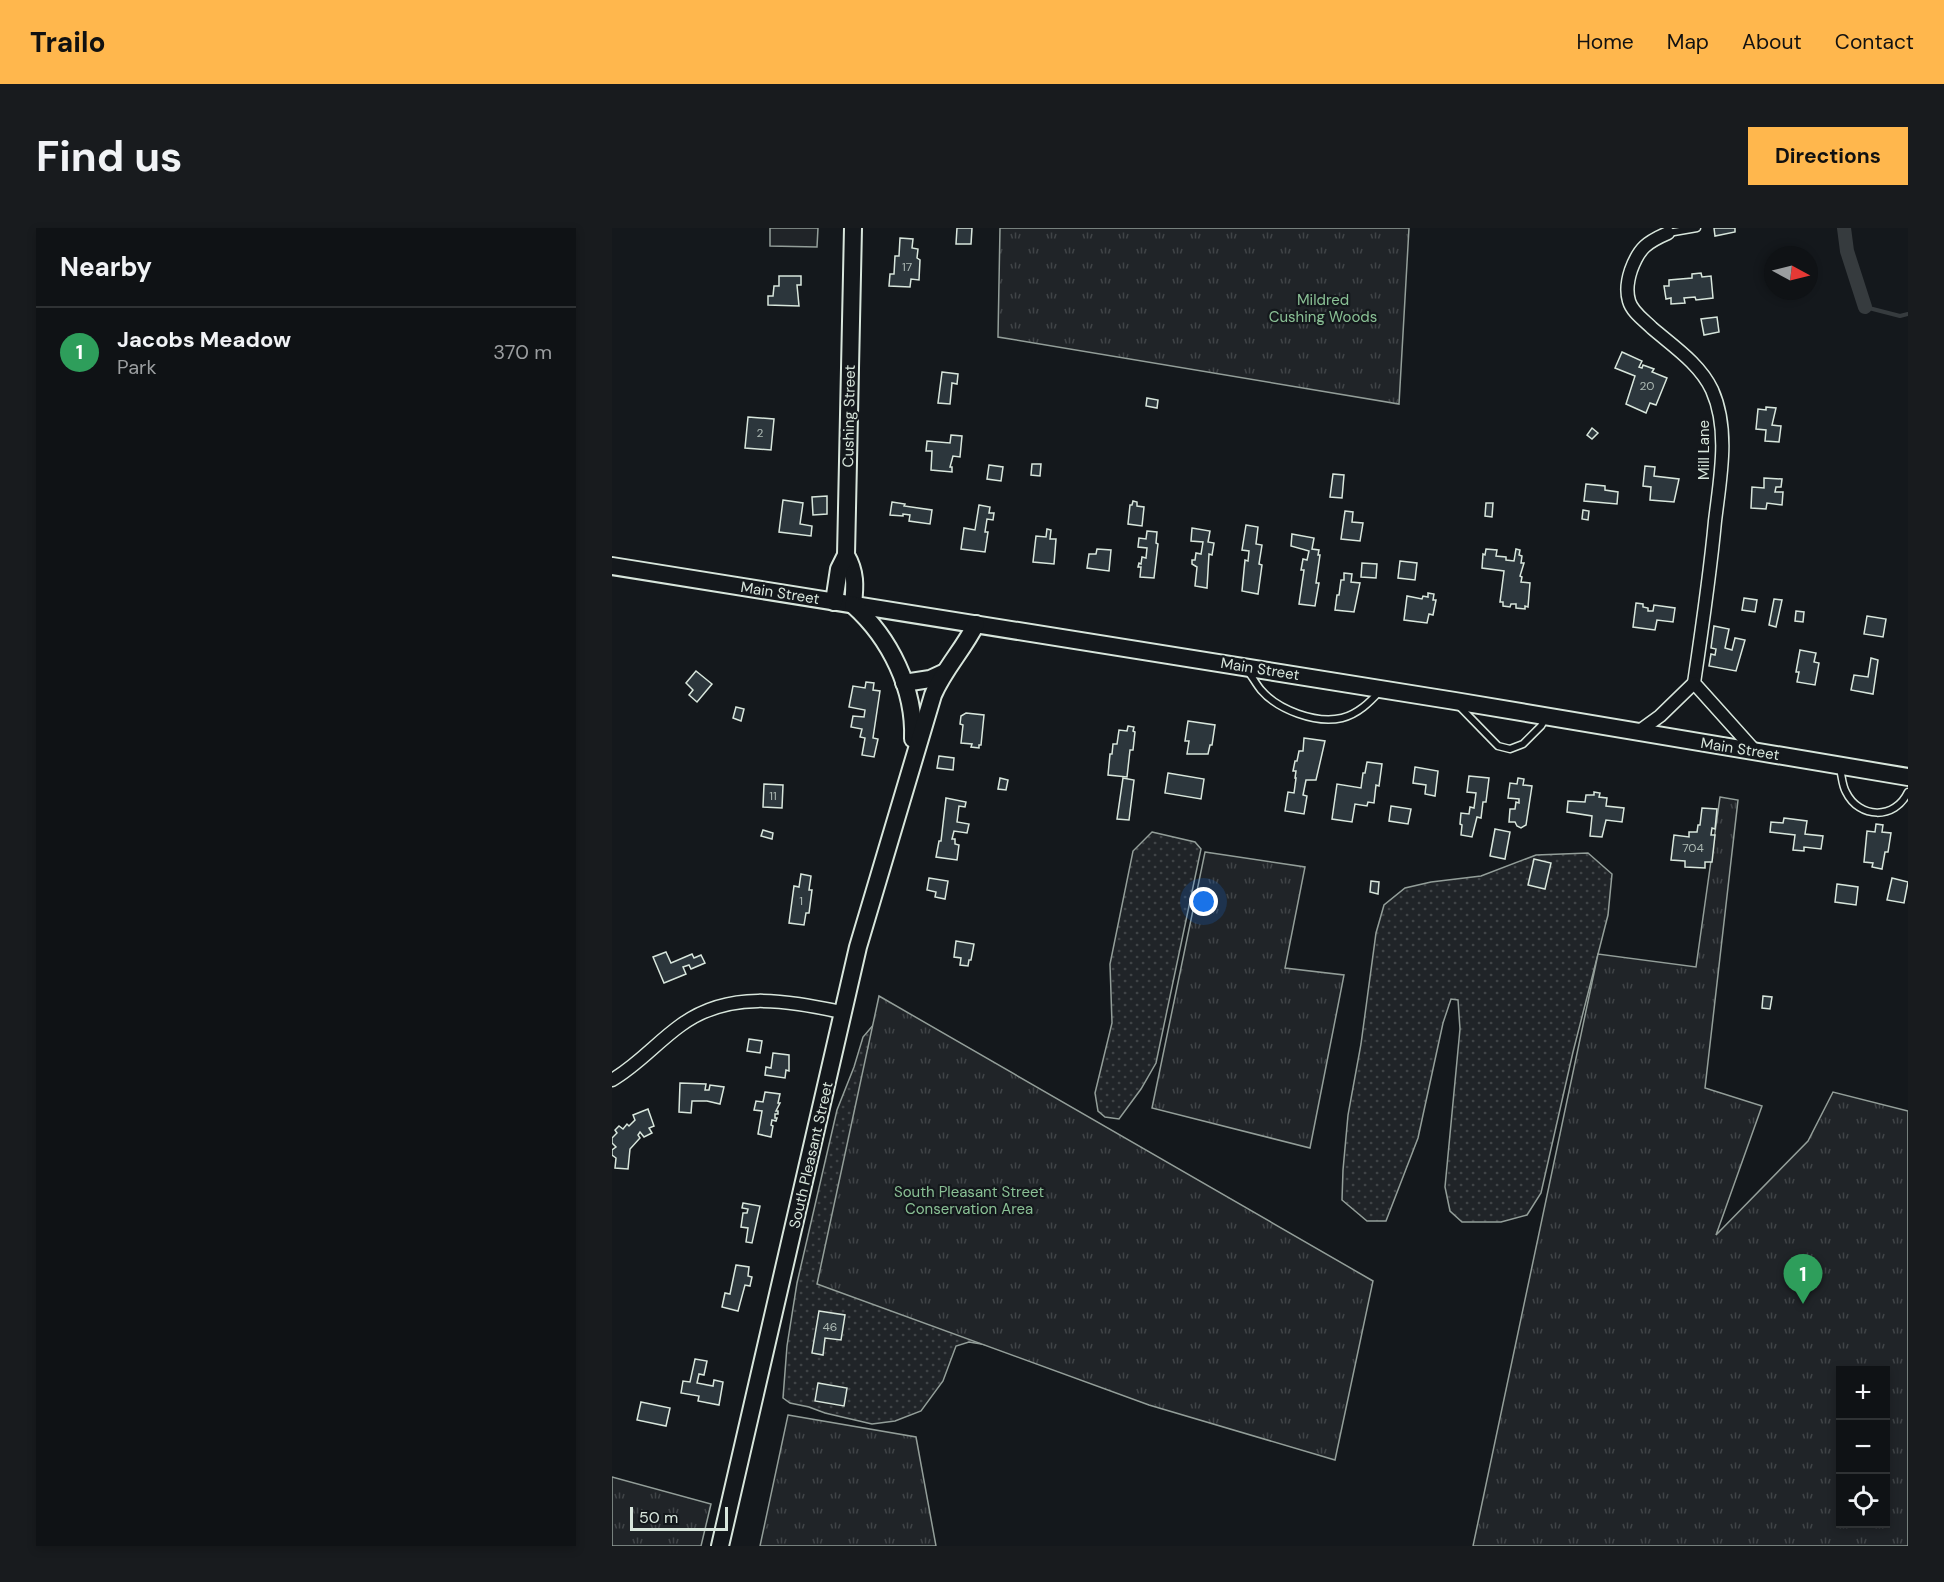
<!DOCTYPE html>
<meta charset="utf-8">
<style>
:root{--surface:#0f1215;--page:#181b1e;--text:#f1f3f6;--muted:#9b9ea0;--line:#2f3234;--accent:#ffb74d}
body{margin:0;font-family:"DM Sans",sans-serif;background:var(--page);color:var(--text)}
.controls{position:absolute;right:18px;bottom:18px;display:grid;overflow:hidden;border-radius:0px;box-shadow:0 3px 9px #0003}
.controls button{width:54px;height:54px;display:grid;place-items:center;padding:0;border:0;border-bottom:2px solid var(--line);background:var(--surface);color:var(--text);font:30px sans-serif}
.compass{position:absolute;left:1152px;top:18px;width:54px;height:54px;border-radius:50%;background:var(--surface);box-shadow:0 3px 9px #0003;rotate:97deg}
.scale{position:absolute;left:18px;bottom:15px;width:98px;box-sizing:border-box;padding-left:6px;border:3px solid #d8e6dc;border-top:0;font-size:16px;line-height:21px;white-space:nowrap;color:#d8e6dc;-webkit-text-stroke:4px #14181c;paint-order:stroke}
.you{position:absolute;left:592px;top:674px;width:21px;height:21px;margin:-15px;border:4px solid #fff;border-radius:50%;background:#1a73e8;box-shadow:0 0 0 9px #1a73e833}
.badge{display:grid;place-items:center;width:39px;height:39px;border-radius:50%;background:var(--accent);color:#fff;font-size:20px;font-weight:700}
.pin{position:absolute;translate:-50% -50px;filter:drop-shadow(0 2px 3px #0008)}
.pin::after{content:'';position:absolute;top:32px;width:21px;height:18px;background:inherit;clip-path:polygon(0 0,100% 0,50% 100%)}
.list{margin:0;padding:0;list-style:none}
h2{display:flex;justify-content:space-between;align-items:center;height:78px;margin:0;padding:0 24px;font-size:26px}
h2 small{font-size:20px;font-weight:400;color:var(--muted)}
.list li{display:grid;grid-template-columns:39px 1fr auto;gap:18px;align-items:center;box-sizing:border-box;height:90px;padding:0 24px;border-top:2px solid var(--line)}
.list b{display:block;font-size:22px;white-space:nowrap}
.list p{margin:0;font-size:20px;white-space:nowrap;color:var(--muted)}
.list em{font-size:20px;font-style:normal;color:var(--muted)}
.icon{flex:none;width:33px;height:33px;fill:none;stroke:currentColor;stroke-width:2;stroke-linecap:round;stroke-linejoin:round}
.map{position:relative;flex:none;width:1296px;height:1318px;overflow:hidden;border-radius:0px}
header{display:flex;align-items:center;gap:36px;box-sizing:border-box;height:84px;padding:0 30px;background:var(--accent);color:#111}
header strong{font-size:28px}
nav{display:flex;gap:33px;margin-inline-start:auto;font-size:21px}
.intro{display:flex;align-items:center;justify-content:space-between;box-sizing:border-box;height:144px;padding:0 36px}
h1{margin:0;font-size:42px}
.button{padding:15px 27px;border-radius:0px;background:var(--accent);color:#111;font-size:21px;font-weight:700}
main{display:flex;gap:36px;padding:0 36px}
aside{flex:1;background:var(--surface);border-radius:0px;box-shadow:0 3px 9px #0003}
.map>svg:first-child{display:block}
</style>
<header>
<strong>Trailo</strong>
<nav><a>Home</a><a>Map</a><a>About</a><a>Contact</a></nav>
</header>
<div class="intro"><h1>Find us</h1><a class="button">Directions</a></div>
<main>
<aside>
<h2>Nearby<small></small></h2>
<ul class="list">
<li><span class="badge" style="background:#2e9e5b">1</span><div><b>Jacobs Meadow</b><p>Park</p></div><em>370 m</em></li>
</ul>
</aside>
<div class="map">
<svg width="1296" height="1318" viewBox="0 0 1296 1318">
<defs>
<pattern id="grass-dots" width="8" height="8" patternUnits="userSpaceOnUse" patternTransform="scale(1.5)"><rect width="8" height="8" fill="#202428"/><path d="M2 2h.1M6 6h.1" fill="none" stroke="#404447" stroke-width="1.8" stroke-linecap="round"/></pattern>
<pattern id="park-tufts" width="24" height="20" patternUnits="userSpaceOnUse" patternTransform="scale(1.5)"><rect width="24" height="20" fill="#202428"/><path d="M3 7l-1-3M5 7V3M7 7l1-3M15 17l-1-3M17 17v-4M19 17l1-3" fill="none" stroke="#404447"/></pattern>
</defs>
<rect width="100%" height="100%" fill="#14181c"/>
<g fill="url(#grass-dots)" stroke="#939e99" stroke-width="1.5">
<path d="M540,604L583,614L589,621L544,835L529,861L507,891L493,889L486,883L483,865L500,795L498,736L521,623Z"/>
<path d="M976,625L1000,646L996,687L961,824L929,965L915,987L889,994H850L838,983L833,959L848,801L846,772L839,771L831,795L806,910L774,993H755L730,972L731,942L736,887L749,816L764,705L772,677L793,660L819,654L869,648L924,627Z"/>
<path d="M263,795L382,1118L357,1114L344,1118L331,1153L309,1183L283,1193L260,1196L213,1185L197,1179L178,1175L171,1170L175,1118L185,1055L225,882L242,839L251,809Z"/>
</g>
<g fill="url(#park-tufts)" stroke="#939e99" stroke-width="1.5" fill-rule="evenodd">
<path d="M388,0H797L787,176L386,109Z"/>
<path d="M1108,569L1126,572L1093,860L1150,878L1104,1007L1196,913L1221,864L1296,883V1318H861L986,726L1084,739ZM1228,1142H1274V1296H1228Z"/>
<path d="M593,624L693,639L673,740L732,747L698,920L540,880Z"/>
<path d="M267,768L761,1053L723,1232L537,1177L205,1056Z"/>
<path d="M176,1187L304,1209L324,1318H148Z"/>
<path d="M0,1249L99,1276L89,1318H0Z"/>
</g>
<path fill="#202428" stroke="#939e99" stroke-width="1.5" d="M158,0H206L205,19L158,18Z"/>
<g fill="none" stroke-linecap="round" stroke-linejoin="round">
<path stroke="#363b3e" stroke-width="4" d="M1253,79L1288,88L1296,86"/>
<path stroke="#363b3e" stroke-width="14" d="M1232,0L1235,23L1253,79"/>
</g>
<g fill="#2c363c" stroke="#d8e6dc" stroke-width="1.5">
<path d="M345,0H360L359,16H344Z"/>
<path d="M1102,0H1123V4L1103,8Z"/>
<path d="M288,10L301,11L300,20L306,21L305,30L308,32L307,52L299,51L298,59L277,58L278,46H282L283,28H287Z"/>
<path d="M1089,45L1090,49L1099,48L1101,70L1084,72L1083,69L1072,70L1073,75L1059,76V70L1054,71L1052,58H1057V52L1080,50V46Z"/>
<path d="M167,48H189V57H185L187,78L156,77V68H161L162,58H167Z"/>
<path d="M1105,89L1107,104L1092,107L1089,91Z"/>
<path d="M1010,124L1030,133L1027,139L1030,140L1031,137L1042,141L1040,144L1055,150L1044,177L1038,175L1034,185L1014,176L1023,148L1003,140Z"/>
<path d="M330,144L346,146L345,156L340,155L338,176L326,175Z"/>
<path d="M535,170L546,172L545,180L534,178Z"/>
<path d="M1154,179L1164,180L1160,197L1169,198L1167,214L1153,213L1154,202L1144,201L1146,181L1154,182Z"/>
<path d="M136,189L162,191L159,222L133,220Z"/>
<path d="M980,200L986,205L980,211L975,207Z"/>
<path d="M339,207L350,208L348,229L341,228L338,239H340V244L319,242L320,223H314L315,213L338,215Z"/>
<path d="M420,236H429L428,248L419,247Z"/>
<path d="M377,237L391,239L389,253L375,251Z"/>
<path d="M1033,238L1043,239L1042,248L1067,251L1062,274L1038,272L1039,259L1031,258Z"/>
<path d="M721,246L732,247L730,270L718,269Z"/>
<path d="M1152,250L1170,251L1169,259H1164L1163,264H1171L1170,277L1155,275L1154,281L1139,280L1140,259L1152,260Z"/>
<path d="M974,256L993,258V262L1006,264L1005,276L972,273Z"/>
<path d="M215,268V286L201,287L200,269Z"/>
<path d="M171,272L191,275L188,296L200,298L199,308L167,304Z"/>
<path d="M521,273L525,274V278L532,279L530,298L516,296L518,277H520Z"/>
<path d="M280,274L293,276L292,278L320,282L318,296L297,293L298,287L291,286V288L278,287Z"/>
<path d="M874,275H881L880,289L873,288Z"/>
<path d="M367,277L378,279L377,285H382L381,292L375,291L373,304H376L373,324L349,321L352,300L363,302Z"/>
<path d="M971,282L977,283L976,292L970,291Z"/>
<path d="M733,283L741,284L740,294L751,295L748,313L729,311Z"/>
<path d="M634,297L646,299L644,316L650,317L647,336L650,337L646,366L630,363L633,332L636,333L637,323L630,322Z"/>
<path d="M580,300L598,303L596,314L602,315L600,327L597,326L595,360L583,358L585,339L580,336V332H583L584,325L589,326L591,314L579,313Z"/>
<path d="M435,301L439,302L438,311H444L442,336L421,334L424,308L434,309Z"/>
<path d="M535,303L545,304L544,315L546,316L542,350L528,349L529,339H526L527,335L529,336L530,329L534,330L535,320L526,319L527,310L534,311Z"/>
<path d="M680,306L702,310L700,321L707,322L706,327H708L704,355H707L703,378L687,376L692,342H689L691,331L695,332L697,323L679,318Z"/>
<path d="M485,321L499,322L497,343L475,340L477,326H484Z"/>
<path d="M874,321L885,322L884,328L894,329V332L902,333L904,321L908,322L907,327L910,328L909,335H912L908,348L910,349L909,354L918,355L916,379L913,378V381L904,380V376H899L898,379L891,378V374H888L892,343L870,340L871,326L873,327Z"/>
<path d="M788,333L805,335L803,352L786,350Z"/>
<path d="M750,335L765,336L764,350L749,349Z"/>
<path d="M732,345L740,346L739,354L748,355L742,384L723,382L725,367H727L729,352H732Z"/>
<path d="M816,365L822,366L821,372H824L821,387L817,386L815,395L792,392L795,368L810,371L811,368L816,369Z"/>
<path d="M1132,370L1145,372L1143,384L1130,382Z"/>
<path d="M1162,371L1170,372L1164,399L1157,397Z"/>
<path d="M1024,375L1031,376V379L1036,380V383H1041L1042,377L1063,380L1061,394L1045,392L1043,402L1021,399Z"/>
<path d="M1184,383L1192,384L1191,394L1183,393Z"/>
<path d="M1255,388L1274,391L1271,409L1252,406Z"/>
<path d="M1102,398L1117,401L1113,420L1120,422L1123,410L1133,412L1124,443L1097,438L1099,426L1103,427L1104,421L1099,420Z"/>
<path d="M1188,422L1204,425L1202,434L1207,435L1203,457L1185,454L1187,444H1184Z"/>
<path d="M1259,430L1266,432L1261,466L1239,462L1242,447L1256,449Z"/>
<path d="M84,443L100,456L85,474L77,467L81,462L74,455Z"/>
<path d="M254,454L262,455L261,462L268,463L261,510L266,511L262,529L250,527L253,510L248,509L250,501L239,499L241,488L252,489L253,482L237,479L241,458L253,460Z"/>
<path d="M124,479L132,481L129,493L121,490Z"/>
<path d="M354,485L372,487L369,517H367V520L359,519L360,516L349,515L351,497L348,496L349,488Z"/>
<path d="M576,493L603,497L600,517H598L596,526H575L577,513H573Z"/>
<path d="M516,498L522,499L521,503L523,504L521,522H518L515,549L496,547L498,526H500L501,516H505L507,502L515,503Z"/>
<path d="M692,510L713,513L704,552H694L691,567L695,568L692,586L673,583L676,564L682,565L684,550H683L684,543H681L683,533H685L687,523H691Z"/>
<path d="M327,528L342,530L341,542L325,540Z"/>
<path d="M755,534L770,536L767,558L764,557L762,575L756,574L755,578L743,576L740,594L720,591L725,556L749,560L751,545H753Z"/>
<path d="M803,539L826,543L823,568L813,566L814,557L801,555Z"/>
<path d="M556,545L592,551L589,571L553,565Z"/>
<path d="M857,548L877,550L874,574H871L869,590L865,589L860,609L849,607L850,597L848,596L849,585L857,586L858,579L862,580L864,565L855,564Z"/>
<path d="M388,550L396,552L394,562L386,561Z"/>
<path d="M511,550L522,552L517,592L505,591Z"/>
<path d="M906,550L912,551L911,557L920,558L914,597L909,600L905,598L903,594H897L898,581H903L904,574L907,575V571L896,570L898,555L905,556Z"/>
<path d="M152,556L171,557L170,580L151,579Z"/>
<path d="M982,564L988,565L987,569L995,570L994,578L1012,580L1010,594L994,592L990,609L978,608L980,588L955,584L956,573L973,574L974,567H982Z"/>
<path d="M334,570L354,574L353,579L347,578L345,594L357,596L355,605L342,603L340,611H343V616L347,617L345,632L324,629L327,613H329Z"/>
<path d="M779,578L799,581L796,596L777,593Z"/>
<path d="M1090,580L1105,581L1103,601L1100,600L1099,607H1103L1100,634H1093V640L1073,639V633L1059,632L1062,607L1077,609V604H1085L1086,597H1088Z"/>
<path d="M1172,590L1195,593L1193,606L1211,608L1209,621L1192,619V623L1181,622L1183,607L1158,604L1159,594L1171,595Z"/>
<path d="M1264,596L1271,597L1270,604L1279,605L1276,624H1273L1270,641L1260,639L1261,635L1252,634L1255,603L1263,604Z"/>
<path d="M883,601L898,604L893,631L878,628Z"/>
<path d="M151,602L161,605L160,611L149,608Z"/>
<path d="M922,631L939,635L933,661L916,657Z"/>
<path d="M189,646L199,648L197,662H200L197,685H194L192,697L177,695L182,658L187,659Z"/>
<path d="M317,650L336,653L333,671L323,669L324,664L315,662Z"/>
<path d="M1280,650L1296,654L1292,675L1275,672Z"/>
<path d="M759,653L767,654L766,666L758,664Z"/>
<path d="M1225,656L1246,659L1244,677L1223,674Z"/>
<path d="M344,713L362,716L359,732H357L356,738L348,737L349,730L342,729Z"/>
<path d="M54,724L59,735L80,726L82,730L89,727L93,735L79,741L77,737L71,739L74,746L52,755L41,729Z"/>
<path d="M1151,768L1160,769L1158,781L1150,780Z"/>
<path d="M137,811L150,813L148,825L135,823Z"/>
<path d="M161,825L177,827V843L174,842L173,850L153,847L154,839L159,840Z"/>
<path d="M68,855L94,856L93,862H97L98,857L112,859L108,876L95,873H80L79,885L67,884Z"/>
<path d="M153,864L168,866L166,875H168L164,883H166V886H163V890H165L164,893L160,892L159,897L161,898L159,909L146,906L150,883L142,882L144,873L151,874Z"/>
<path d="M36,881L42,898L37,900L40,905L32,909L28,904L26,907L28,910L18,921L16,941L3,940L4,930L0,927V922L4,919L0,915V910L5,905L3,902L7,898L11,901L15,896L17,898L23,892L21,887Z"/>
<path d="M131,975L148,978L140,1015L134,1014L136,1000L129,999L131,985H135L136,981L130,980Z"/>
<path d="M124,1037L137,1039L136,1048L140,1049L138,1058L133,1057L126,1083L110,1079L113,1065L118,1066Z"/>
<path d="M207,1083L233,1087L229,1112L213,1110L211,1127L200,1125Z"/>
<path d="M83,1131L95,1133L92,1147L87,1146L85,1155L101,1158L102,1152L111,1154L107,1177L86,1173L87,1168L69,1165L71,1153L78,1154Z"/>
<path d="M206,1155L235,1160L232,1178L203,1173Z"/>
<path d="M29,1174L58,1180L54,1198L25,1192Z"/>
</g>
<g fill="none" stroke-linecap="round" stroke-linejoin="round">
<g stroke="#d8e6dc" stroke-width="9">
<g id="lane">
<path d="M1056,5L1085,0"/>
<path d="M635,442C640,448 644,456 649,462C666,482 704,496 730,490C746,486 758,474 768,463"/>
<path d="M847,478L886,518L898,521L911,516L929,498L933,491"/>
<path d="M1228,541C1230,548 1230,557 1234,564C1247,591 1283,592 1296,564"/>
</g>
</g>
<g stroke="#d8e6dc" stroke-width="15">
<g id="street">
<path d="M1056,5C1035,14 1027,20 1019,42C1016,51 1014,63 1017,73C1020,84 1032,92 1040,100C1061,118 1088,136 1100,162C1118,202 1108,251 1103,293C1098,347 1090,401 1082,455L1143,523"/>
<path d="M1026,504L1048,488L1082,455"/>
<path d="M0,852C26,837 45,814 69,797C118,761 175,773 230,784"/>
</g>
</g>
<g stroke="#d8e6dc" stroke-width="20">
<g id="secondary">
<path d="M234,327C244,344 243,358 241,377"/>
<path d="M0,338L843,473L1296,549"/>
<path d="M222,374L227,341L234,327L241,0"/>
<path d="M241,377C278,410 303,461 301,511"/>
<path d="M292,455L318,451L331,445"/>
<path d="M108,1318L246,719L321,467C332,441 351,422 364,396"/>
</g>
</g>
<use href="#lane" stroke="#14181c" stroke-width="6"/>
<use href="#street" stroke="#14181c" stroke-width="12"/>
<use href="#secondary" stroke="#14181c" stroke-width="16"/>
</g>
<g text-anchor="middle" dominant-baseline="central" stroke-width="4.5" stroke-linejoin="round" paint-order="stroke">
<g font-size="12" fill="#adbab4">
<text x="295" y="39">17</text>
<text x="1035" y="158">20</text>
<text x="148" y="205">2</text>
<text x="161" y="568">11</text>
<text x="1081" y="620">704</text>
<text x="189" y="673">1</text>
<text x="218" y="1099">46</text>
</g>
<g font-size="15" fill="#8ac095" stroke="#14181c">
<text x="711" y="72">Mildred<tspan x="711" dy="17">Cushing Woods</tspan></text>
<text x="357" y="964">South Pleasant Street<tspan x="357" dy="17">Conservation Area</tspan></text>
</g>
<g font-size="15" fill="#d8e6dc" stroke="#14181c">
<text transform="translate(237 188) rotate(-89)">Cushing Street</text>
<text transform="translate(1092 222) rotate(-90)">Mill Lane</text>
<text transform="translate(168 365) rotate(9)">Main Street</text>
<text transform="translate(648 441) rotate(9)">Main Street</text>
<text transform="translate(1128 521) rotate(9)">Main Street</text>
<text transform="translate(199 927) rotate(-77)">South Pleasant Street</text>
</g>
</g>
</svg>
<div class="controls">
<button>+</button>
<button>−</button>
<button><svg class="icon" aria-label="locate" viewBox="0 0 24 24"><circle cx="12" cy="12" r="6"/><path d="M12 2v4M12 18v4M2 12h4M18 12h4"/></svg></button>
</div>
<svg class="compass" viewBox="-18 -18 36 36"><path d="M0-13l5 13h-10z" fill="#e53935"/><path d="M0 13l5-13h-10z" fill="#9b9ea0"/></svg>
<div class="scale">50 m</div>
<div class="you"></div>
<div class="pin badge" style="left:1191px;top:1076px;background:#2e9e5b">1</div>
</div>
</main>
